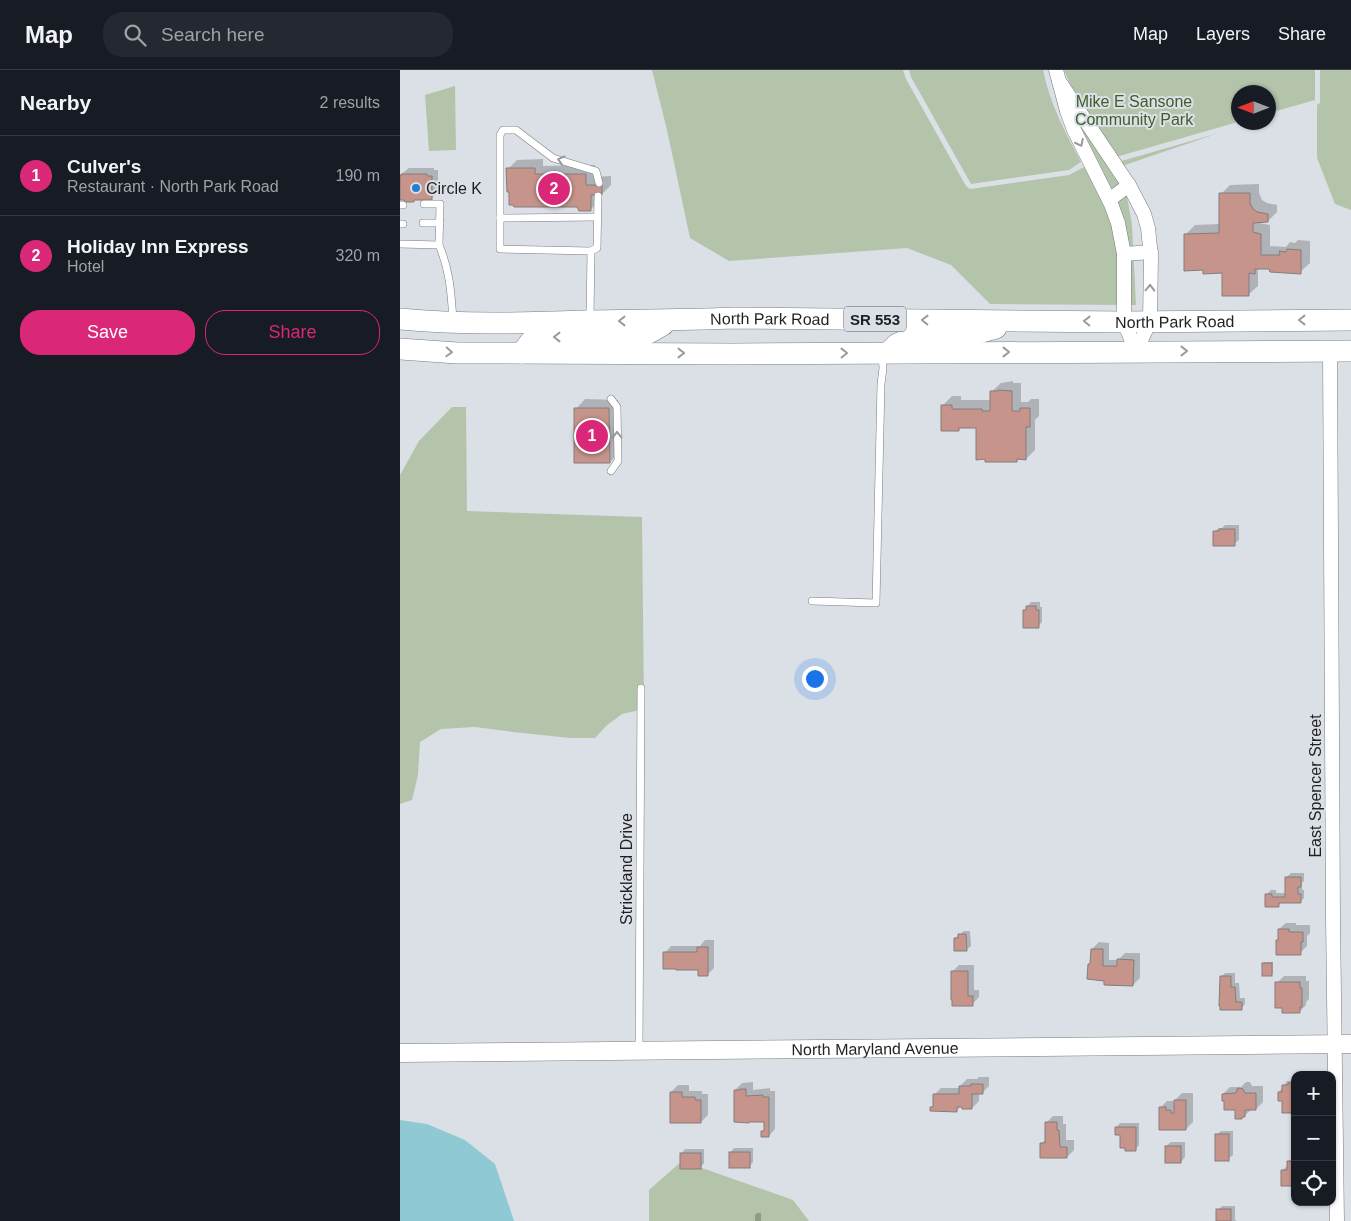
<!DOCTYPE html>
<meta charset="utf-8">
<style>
:root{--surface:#171b24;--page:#242831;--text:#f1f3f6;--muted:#9ea1a6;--line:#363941;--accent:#db2777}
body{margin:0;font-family:Arial,sans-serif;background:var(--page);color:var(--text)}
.controls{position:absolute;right:15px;bottom:15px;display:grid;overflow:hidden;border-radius:10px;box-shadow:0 1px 4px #0004}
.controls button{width:45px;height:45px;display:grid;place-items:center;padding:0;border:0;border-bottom:1px solid var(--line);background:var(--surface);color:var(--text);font:25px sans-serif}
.compass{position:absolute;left:831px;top:15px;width:45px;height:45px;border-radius:50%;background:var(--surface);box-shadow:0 1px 4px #0004;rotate:270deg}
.you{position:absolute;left:414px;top:608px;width:18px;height:18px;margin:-12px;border:4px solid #fff;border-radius:50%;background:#1a73e8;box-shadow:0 0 0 8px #1a73e833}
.badge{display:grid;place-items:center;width:32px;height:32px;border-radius:50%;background:var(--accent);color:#fff;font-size:16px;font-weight:700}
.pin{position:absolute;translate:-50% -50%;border:2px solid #fff;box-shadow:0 1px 5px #0006}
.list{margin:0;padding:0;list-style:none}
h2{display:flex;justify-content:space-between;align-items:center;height:65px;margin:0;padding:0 20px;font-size:21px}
h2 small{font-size:16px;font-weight:400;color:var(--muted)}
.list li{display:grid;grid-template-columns:32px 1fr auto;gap:15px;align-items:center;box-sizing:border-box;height:80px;padding:0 20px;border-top:1px solid var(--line)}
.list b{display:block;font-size:19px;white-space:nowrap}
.list p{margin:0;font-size:16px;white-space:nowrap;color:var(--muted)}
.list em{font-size:16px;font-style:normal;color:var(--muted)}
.actions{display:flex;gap:10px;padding:15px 20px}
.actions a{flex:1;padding:11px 0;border:1px solid var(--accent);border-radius:20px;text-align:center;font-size:18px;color:var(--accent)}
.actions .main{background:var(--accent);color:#fff}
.icon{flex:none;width:28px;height:28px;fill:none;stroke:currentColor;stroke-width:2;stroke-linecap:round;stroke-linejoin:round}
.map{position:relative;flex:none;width:951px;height:1151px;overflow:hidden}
header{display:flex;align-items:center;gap:30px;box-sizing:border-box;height:70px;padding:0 25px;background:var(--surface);border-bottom:1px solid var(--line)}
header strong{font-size:24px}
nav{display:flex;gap:28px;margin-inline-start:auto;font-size:18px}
.search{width:350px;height:45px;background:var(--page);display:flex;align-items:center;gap:12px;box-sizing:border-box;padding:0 18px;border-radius:20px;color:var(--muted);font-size:19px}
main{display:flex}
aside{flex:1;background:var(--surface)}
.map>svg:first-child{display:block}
</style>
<header>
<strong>Map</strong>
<div class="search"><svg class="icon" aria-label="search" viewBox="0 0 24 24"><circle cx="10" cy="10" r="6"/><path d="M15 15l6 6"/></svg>Search here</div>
<nav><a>Map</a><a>Layers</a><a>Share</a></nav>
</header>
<main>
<aside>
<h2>Nearby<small>2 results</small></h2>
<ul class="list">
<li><span class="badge">1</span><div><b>Culver's</b><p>Restaurant · North Park Road</p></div><em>190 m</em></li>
<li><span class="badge">2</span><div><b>Holiday Inn Express</b><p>Hotel</p></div><em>320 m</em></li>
</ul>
<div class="actions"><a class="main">Save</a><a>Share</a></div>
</aside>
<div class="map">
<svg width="951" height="1151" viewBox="0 0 951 1151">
<rect width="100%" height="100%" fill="#dbe0e6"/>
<g fill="#b3c4ab">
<path d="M252,0H503L506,9L566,116L570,119L669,105L686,96C672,64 656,34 649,0H658L718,92L819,63L716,98L726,121L732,155L736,235L590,234L551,195L507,178L329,191L290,168L267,60Z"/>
<path d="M509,0H643C650,34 665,62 681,92L669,100L571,114L511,7Z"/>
<path d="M664,0H915V30L869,43L868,22H838V52L716,87L672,19Z"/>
<path d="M920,0H951V140L935,134L917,88V35L920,33Z"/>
<path d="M55,16L56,80L29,81L25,25Z"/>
<path d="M52,337H66L67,441L242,447L244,639L222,644L206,656L195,668H170L113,662L75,657L41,659L20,672L18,705L12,730L0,734V405L19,371Z"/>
<path d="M282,1091L393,1130L409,1151H249V1120Z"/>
</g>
<path fill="#8fcad4" d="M0,1050L27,1054L65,1070L95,1094L114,1151H0Z"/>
<g fill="#0003">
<path d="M143,89V96L195,95V107L211,106V115L202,124H200V130L191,139L178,136L108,99L117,90Z"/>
<path d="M9,98H34V100H38V122L31,129H0V105Z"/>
<path d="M859,114V123L862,130L867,133L877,135V142L868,151L859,152V153L870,155V176L886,177L890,172L895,173L898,170L910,171V193L900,202L870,198H860L858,200V216L848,225L823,202L804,199L785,165L795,155L820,154L821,124L830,115Z"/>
<path d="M613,311V313H621V332H628L631,329H639V346L635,350V380L626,389L619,388L617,391L577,357H561L559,359L542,336L552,326H561V330H591V322L601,313Z"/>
<path d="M185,329L218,330L219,383L210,392L176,339Z"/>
<path d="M825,455H839V470L834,474L814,462L819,458H822Z"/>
<path d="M631,532H640V537H642V552L638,556L624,541Z"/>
<path d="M891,803H904V811L902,813V820H904V828L900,832H881L878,835L867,824L871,820H876V823H887V807Z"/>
<path d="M886,853H896V855H910V863L907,866V876L900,883L877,870L879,868V859Z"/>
<path d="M564,861H570L571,876L566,880L555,868Z"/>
<path d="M305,870H314V898L307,905L300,899L265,883L271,876H300Z"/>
<path d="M699,872L709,873V890H718L725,883H740V908L733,915L691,893L692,879Z"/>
<path d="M865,892H873V903L871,905L863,893Z"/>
<path d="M559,895H574V920H579V927L572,934L552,902Z"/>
<path d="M825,903H835V913H839L840,928H845V934L841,939H821V907Z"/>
<path d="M884,906H906V911H909V929L906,932V935L899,942L877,913Z"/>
<path d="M579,1007H589V1016L582,1023H579V1031L572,1038L563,1034L556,1041L531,1037L534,1034V1025L541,1018H560V1016L567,1009H577Z"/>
<path d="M894,1009H895L894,1042L883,1030L879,1022L887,1011H891Z"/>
<path d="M353,1012V1020L370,1018V1021H375V1059L369,1066L363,1061L365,1059V1051L335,1020L342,1013Z"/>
<path d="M846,1012H850L852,1016H863V1032L856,1039H852L842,1048L836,1039L825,1030L823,1024L830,1017H841Z"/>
<path d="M278,1015H289V1021H302V1024H308V1045L301,1052L271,1022Z"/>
<path d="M782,1023H793V1052L786,1059L760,1038L767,1031H774Z"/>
<path d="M653,1046H663V1054H666V1070H674V1080L667,1087L641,1074L646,1069V1053Z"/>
<path d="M720,1053H739V1075L735,1080L716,1058Z"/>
<path d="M821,1061H833V1085L828,1089L816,1065Z"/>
<path d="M771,1072H785V1087L781,1092L766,1076Z"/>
<path d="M334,1078H353V1092L349,1097L330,1083Z"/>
<path d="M285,1079H304V1093L300,1098L281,1084Z"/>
<path d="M895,1085V1115L882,1101L888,1095V1092Z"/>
<path d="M822,1136H835V1150L837,1151H818V1140Z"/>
<path d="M357,1143H361V1151H355V1145Z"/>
</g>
<g fill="#c6948b" stroke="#847c7b">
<path d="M106,98H135V104H186V115H202V125H191V141H179L177,137H114L113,135H109V122H107Z"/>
<path d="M1,104H27V106H32V130H14V132H4V130H0V106H1Z"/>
<path d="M819,123H850V133L853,139L857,142L868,144V152L853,153V162L861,164V185H880L879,181L886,182L887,179L901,180V204L870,202L869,199H855V204L849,203V226H822V203L803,204V200L784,201V164L819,163Z"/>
<path d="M598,320L612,321V341H620V338H630V357H626V390L617,389V392H585V389L576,390V358H559V361H541V335H552V339H582V341H590V321H598Z"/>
<path d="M174,338H209L210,393H174Z"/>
<path d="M819,459H835V476H813V461H819Z"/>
<path d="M626,536H636V540H639V558H623V540H626Z"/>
<path d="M885,807H901V817H898V824H901V833H879V837H865V824H872V827H885Z"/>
<path d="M878,859H889V862H903V872H901V885H876V870H878Z"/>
<path d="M558,864H566L567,881H554V868H558Z"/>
<path d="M297,877H308V906H298V900H276V899H263V882H297Z"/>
<path d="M691,879H703V896H717V889L734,890L733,916L704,915V911L687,909L688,894H690Z"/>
<rect x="862" y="893" width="10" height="13"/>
<path d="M551,901H568V926H573V936H552V930H551Z"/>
<path d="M820,906H831V917H835L836,932H842V940H820V936H819Z"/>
<path d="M875,912H900V918H902V937H900V943H882V938H875Z"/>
<path d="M888,1013H895L894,1043H882V1031H878V1022H882V1015H888Z"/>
<path d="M571,1014H583V1024H572V1039H562V1037H557V1042L530,1041V1037H533V1024H559V1016H571Z"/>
<path d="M839,1018L843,1019L845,1023H856V1040H845V1047H842V1049H835V1040H824V1031H822V1024L836,1023L837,1019Z"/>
<path d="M340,1019H346V1026L363,1025V1027H369V1067H361V1061H364V1052H349V1053L334,1052V1020H340Z"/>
<path d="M270,1022H282V1027H295V1030H301V1053H270Z"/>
<path d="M774,1030H786V1060H759V1037H766V1040H771V1043H774Z"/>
<path d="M645,1052H657V1060H659L660,1077H667V1088H640V1073H645Z"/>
<path d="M715,1057H736V1081H725V1078H720V1065H715Z"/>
<rect x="815" y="1064" width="14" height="27"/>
<rect x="765" y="1076" width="16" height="17"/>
<rect x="329" y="1082" width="21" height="16"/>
<rect x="280" y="1083" width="21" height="16"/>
<path d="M887,1091H895V1116H881V1100H887Z"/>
<rect x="816" y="1139" width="15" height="12"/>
</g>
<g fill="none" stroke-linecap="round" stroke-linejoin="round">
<g stroke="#777c81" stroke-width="8">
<g id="service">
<path d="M24,134H40L39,175"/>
<path d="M0,135H3"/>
<path d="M100,148L197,147"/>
<path d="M23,153H40"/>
<path d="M0,154H3"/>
<path d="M0,174L39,175C50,201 51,222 53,250"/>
<path d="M191,181L197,178L198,126"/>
<path d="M190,248L191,181L100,179V65L103,60H116L153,88L196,101L199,113"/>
<path d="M211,329L217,337L218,391L211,401"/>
<path d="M412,531L476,533L481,314L483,298L482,285"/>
<path d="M239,980L241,618"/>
</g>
</g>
<g stroke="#777c81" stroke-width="15">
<g id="minor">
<path d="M656,0L667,41L674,60L711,134L718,153L724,184V252L736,281"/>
<path d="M659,11L730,117L744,144L748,158L751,187L750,251L736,281"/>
<path d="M709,130L729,115"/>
<path d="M724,184L751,182"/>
<path d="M930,281L933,849L937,1151"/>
</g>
</g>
<g stroke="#777c81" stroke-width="19">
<g id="tertiary">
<path id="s1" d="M0,983L951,974"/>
</g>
</g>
<g stroke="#777c81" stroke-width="22">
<g id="primary">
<path id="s2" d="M0,249C62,255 124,253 186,251C235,250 284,250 334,248L724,252L951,250"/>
<path d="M0,279L57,283H98L334,284L951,281"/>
<path d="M489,282L497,274L515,266H566L596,258"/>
<path d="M122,283L130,272L135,268H228L249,263L263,255"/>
</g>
</g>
<use href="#service" stroke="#fff" stroke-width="7"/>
<use href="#minor" stroke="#fff" stroke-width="14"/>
<use href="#tertiary" stroke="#fff" stroke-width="18"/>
<use href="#primary" stroke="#fff" stroke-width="21"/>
</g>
<defs><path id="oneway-chevron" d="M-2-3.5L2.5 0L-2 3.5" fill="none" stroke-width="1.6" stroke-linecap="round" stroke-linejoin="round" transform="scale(1.25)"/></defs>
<g stroke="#9a9b9c">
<use href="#oneway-chevron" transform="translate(680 73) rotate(63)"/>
<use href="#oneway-chevron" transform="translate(161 90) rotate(-163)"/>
<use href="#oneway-chevron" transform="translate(750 218) rotate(-89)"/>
<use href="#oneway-chevron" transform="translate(525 250) rotate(-179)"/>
<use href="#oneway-chevron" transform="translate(902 250) rotate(180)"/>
<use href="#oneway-chevron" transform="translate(222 251) rotate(180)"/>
<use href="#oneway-chevron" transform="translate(687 251) rotate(-179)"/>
<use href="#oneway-chevron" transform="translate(157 267) rotate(180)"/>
<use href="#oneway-chevron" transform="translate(784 281)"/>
<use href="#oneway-chevron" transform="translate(49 282) rotate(3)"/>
<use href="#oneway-chevron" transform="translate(606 282)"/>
<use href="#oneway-chevron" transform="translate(281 283)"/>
<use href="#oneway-chevron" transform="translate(444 283) rotate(-1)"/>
<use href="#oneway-chevron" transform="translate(217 365) rotate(-91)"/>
</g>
<circle fill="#247ecb" stroke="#dbe0e6" stroke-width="2" cx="16" cy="118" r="5"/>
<g text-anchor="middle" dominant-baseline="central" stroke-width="4" stroke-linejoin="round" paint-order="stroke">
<rect fill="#dbe0e6" stroke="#575a5d" stroke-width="1" x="444" y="236.5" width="62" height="25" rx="4"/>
<g font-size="15" font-weight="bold" fill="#1e2022">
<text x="475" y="249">SR 553</text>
</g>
<g font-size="16" fill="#3d6028" stroke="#dbe0e6">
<text x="734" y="31">Mike E Sansone<tspan x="734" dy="18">Community Park</tspan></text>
</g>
<g font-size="16" fill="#1e2022" stroke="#dbe0e6" text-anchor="start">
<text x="26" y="118">Circle K</text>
</g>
<g font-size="16" fill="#1e2022" stroke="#dbe0e6">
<text stroke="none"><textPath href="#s2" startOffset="370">North Park Road</textPath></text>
<text stroke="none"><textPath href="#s2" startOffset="775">North Park Road</textPath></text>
<text transform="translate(915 716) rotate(-90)">East Spencer Street</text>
<text transform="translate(226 799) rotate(-90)">Strickland Drive</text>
<text stroke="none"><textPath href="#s1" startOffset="475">North Maryland Avenue</textPath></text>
</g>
</g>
</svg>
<div class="controls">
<button>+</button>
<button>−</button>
<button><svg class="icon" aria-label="locate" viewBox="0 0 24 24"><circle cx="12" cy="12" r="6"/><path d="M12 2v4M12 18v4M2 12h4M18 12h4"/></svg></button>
</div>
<svg class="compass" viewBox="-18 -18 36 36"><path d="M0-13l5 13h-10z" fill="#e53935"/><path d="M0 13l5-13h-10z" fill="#9ea1a6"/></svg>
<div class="you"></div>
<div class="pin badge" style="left:192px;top:366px">1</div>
<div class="pin badge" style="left:154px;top:119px">2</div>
</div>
</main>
